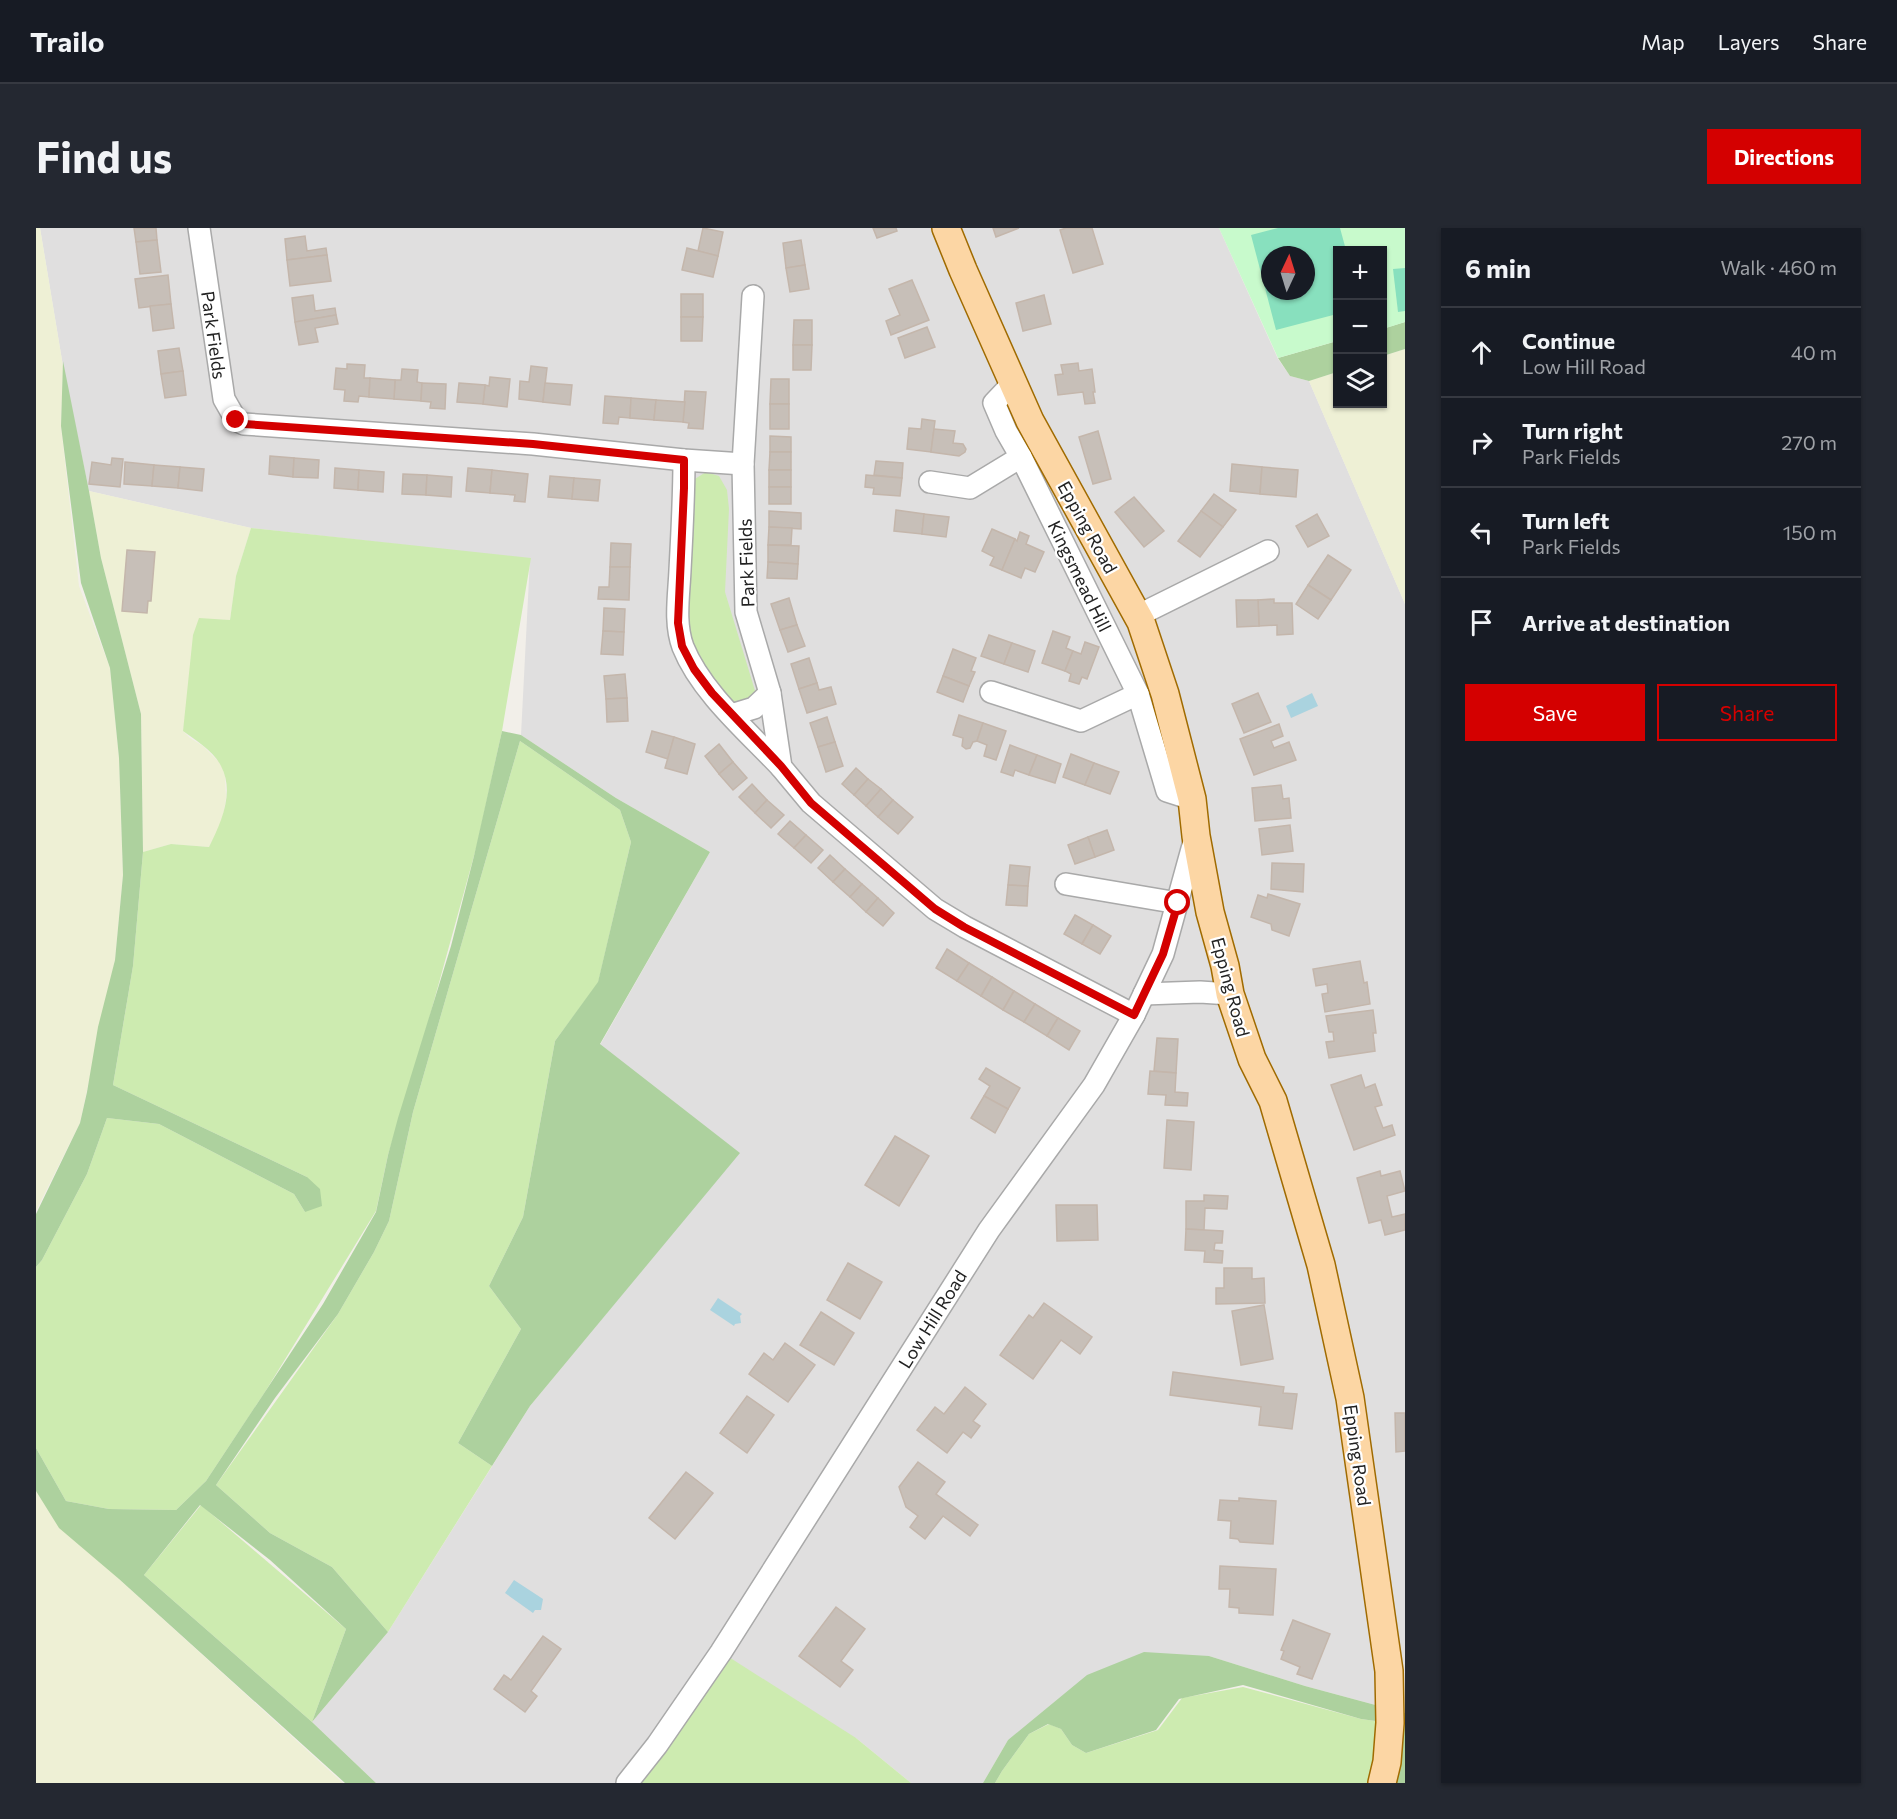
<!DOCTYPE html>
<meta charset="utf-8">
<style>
:root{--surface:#171b24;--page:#242831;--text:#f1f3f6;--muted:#9ea1a6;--line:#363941;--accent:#d40000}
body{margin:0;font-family:Commissioner,sans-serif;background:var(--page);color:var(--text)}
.controls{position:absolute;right:18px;top:18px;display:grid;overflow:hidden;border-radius:0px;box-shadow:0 2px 4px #0004}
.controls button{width:54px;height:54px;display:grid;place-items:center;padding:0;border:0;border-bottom:2px solid var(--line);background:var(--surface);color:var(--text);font:30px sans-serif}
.compass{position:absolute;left:1225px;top:18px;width:54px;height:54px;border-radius:50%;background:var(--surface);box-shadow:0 2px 4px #0004;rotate:4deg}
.stop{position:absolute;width:18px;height:18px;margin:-14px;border:4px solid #d40000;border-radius:50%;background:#fff}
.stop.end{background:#d40000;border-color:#fff;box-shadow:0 2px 6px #0008}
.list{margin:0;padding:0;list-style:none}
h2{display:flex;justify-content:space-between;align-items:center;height:78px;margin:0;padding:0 24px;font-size:26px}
h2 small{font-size:20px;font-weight:400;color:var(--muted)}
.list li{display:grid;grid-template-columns:39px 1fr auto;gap:18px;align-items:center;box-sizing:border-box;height:90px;padding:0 24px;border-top:2px solid var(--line)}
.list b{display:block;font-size:22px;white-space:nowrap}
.list p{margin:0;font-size:20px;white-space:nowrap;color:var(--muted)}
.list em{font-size:20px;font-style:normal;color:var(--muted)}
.actions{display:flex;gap:12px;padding:18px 24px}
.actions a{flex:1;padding:14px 0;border:2px solid var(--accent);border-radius:0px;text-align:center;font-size:21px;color:var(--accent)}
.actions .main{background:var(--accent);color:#fff}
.icon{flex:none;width:33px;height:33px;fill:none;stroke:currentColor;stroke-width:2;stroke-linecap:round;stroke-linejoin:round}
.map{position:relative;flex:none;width:1369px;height:1555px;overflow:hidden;border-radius:0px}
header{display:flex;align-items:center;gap:36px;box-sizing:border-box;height:84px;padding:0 30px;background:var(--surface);border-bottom:2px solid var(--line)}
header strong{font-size:28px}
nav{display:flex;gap:33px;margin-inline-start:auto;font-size:21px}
.intro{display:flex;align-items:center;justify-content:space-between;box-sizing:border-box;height:144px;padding:0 36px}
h1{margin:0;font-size:42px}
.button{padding:15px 27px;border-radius:0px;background:var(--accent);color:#fff;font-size:21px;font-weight:700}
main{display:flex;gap:36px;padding:0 36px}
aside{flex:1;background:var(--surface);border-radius:0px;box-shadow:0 2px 4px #0004}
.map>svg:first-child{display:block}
</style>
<header>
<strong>Trailo</strong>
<nav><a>Map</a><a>Layers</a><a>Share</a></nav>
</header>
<div class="intro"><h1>Find us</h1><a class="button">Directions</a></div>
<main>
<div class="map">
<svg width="1369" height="1555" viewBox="0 0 1369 1555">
<rect width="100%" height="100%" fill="#f2efe9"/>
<path fill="#e0dfdf" d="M4,0H1183L1242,131L1254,148L1273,153L1369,376V1485L1269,1458L1173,1428L972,1512L947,1555H875L820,1510L591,1555H340L276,1494L352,1404L494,1178L703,925L564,817L674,624L580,570L485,507L494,331L215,300L53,263L27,138Z"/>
<g fill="#eef0d5">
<path d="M0,0H4L27,138L25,198L43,358L74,440L83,530L87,647L79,732L44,895L0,983Z"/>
<path d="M1369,121V376L1273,153L1301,144L1302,176H1346L1347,128Z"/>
<path d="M53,263L215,300L200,348L194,392L163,391L147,503L154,510L167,518L185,536L189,548L190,570L186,595L173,619L135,616L107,624L105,486L65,330Z"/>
<path d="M0,1261L83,1351L307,1555H0Z"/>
</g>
<g fill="#cdebb0">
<path d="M670,244L683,248L691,262L693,281L689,364L720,466L700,479L646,418L654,254Z"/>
<path d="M215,300L495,330L466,503L441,617L393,791L352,927L340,983L229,1164L170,1253L140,1282L73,1281L30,1273L0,1220V1039L6,1032L51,946L71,890L123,896L258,966L269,984L271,949L77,857L97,738L107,624L135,616L173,619C185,595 199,564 185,538C178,523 159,512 147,503L157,407L163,390L194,392L200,348Z"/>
<path d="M484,513L584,582L595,614L562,755L519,813L487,989L453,1058L485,1101L422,1215L456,1238L352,1404L296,1339L234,1305L180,1257L302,1086L338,1024L353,993L377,884Z"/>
<path d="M165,1277L310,1401L276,1494L108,1347Z"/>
<path d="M685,1424L820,1510L875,1555H591Z"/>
<path d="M1207,1459L1325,1491L1354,1495L1346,1555H959L966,1543L993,1506L1013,1496L1025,1501L1036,1517L1050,1525L1122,1502L1146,1470Z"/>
</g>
<g fill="#add19e" fill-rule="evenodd">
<path d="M1369,94V121L1347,128L1346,101Z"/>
<path d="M1301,113V144L1273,153L1254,148L1242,130Z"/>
<path d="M27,133L53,263L65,330L105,486L107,624L97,738L77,857L271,949L284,961L286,978L269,984L258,966L123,896L71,890L51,946L6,1032L0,1039V986L44,895L51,864L62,799L79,732L87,647L83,530L74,440L45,355L25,198Z"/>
<path d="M466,503L485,507L580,570L674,624L564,816L704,925L494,1178L456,1238L422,1215L485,1101L453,1058L487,989L519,813L562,754L595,614L584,582L484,513L377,884L353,993L338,1024L302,1086L239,1170L180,1257L234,1305L296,1339L352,1404L276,1494L340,1555H309L83,1351L23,1300L0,1263V1220L30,1273L73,1281L140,1282L170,1253L287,1076L340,984L352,927L362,890L415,718L438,628ZM164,1277L234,1332L310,1401L276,1494L108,1347Z"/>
<path d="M1108,1424L1173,1428L1269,1458L1369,1485V1555H1346L1354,1495L1325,1491L1207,1457L1143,1471L1120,1502L1050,1525L1036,1517L1025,1501L1012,1496L993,1506L966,1543L959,1555H947L972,1512L1051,1447Z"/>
</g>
<path fill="#c8facc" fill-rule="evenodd" d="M1183,0H1369V94L1347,101L1346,22H1302L1301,113L1242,130ZM1234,27H1270V63H1234Z"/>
<g fill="#88e0be" fill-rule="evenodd">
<path d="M1242,0H1304L1310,22H1302L1301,86L1240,102L1215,7ZM1234,27H1270V63H1234Z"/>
<path d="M1369,40V83L1362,84L1357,41Z"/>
</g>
<g fill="#aad3df">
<path d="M1276,465L1282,478L1255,490L1250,478Z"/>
<path d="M682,1070L706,1086L704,1088L705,1095L699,1096L698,1098L674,1082Z"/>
<path d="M478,1352L507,1371L505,1382H499L497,1385L469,1365Z"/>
</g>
<g fill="#c7bfb8" stroke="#c4b6ab" stroke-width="1.5">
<path d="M98,0H120L121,12L100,14Z"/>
<path d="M667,0L687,4L682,28L662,23Z"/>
<path d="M837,0H860L861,3L841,10Z"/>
<path d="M957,0H983L960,9Z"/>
<path d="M1030,0H1056L1067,36L1037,45L1024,2Z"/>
<path d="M269,8L271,23L290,20L291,27L251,32L249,11Z"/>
<path d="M121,12L125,44L104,46L100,14Z"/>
<path d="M765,12L769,37L750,40L747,15Z"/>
<path d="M651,20L682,28L677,49L646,42Z"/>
<path d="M291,27L295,53L254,58L251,32Z"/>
<path d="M769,37L773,61L754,64L750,40Z"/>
<path d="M132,47L135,76L103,80L99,51Z"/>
<path d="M876,52L893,92L855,107L850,93L864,87L853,61Z"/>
<rect x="645" y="66" width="22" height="23"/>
<path d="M277,67L279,83L299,80L300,87L259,94L256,70Z"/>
<path d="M1008,67L1015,96L987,103L980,75Z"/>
<path d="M135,76L138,100L117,103L114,78Z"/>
<path d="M300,87L302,96L279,100L282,114L263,117L259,94Z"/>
<path d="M645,89H667L666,113H645Z"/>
<path d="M758,92H776V117H757Z"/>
<path d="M891,99L899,119L869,130L862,110Z"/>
<path d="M757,117H776L775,142H757Z"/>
<path d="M143,120L147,143L125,146L122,123Z"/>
<path d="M1042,135L1043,143L1056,141L1059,164H1057L1059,175L1049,176L1047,164L1022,167L1019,147L1027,146L1025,137Z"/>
<path d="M311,136L329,137L328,150H334L333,169L323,168L322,174L308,173L309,162L298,161L300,140L311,141Z"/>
<path d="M495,138L511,140L507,174L483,171L484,153L493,154Z"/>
<path d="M366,141L382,142L381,154L386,155L385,173L358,171L359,152H365Z"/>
<path d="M147,143L150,167L129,170L125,146Z"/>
<path d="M454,149L474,151L471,179L447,176L449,157L453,158Z"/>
<path d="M334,150L359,152L358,171L333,169Z"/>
<path d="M735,151H753V176H734Z"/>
<path d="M386,155L410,156L409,181L394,180L395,174L385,173Z"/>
<path d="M423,155L449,157L447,176L421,174Z"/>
<path d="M509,155L536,157L534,177L507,174Z"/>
<path d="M649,163L670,164L667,201L652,200L653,195L647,194Z"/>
<path d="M569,168L595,170L594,190L583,189L582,196L567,195Z"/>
<path d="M595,170L620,172L618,192L594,190Z"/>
<path d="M620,172L649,174L647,194L618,192Z"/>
<rect x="734" y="176" width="19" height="25"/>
<path d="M886,191L899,193L895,224L871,221L873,200L885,201Z"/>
<path d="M898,201L919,203L917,215L927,216L930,221L929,224L923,228L895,224Z"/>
<path d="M1062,203L1075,251L1057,256L1043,209Z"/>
<path d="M734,208L755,209V224H734Z"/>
<path d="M734,224H755V242H733Z"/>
<path d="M234,228L258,230L257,249L233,246Z"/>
<path d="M76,230L87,231L84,259L53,256L56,234L75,237Z"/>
<path d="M258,230L283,232L282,250L257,249Z"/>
<path d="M840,233L867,235L866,250L838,247Z"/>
<path d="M89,234L118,237L116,258L88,256Z"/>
<path d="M1196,236L1226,239L1224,266L1194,263Z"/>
<path d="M118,237L144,239L142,260L116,258Z"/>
<path d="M144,239L168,241L166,263L142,260Z"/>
<path d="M1226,239L1262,242L1260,269L1224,266Z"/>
<path d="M299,240L323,242L322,262L298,260Z"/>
<path d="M432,240L456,242L454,265L430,263Z"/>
<path d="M323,242L348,244L347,264L322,262Z"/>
<path d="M456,242L492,246L489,274L478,273L479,267L454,265Z"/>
<rect x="733" y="242" width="22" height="17"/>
<path d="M367,246L391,247L390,267L366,266Z"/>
<path d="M391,247L416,249L415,269L390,267Z"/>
<path d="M830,247L866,250L864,268L837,266L838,260L829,259Z"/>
<path d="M514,248L538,250L536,271L512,269Z"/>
<path d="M538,250L564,252L562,273L536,271Z"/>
<rect x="733" y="259" width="22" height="17"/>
<path d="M1178,266L1200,282L1187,299L1165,283Z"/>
<path d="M1098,269L1128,303L1108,319L1079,284Z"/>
<path d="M860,282L888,286L886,306L858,303Z"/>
<path d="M733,283L765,285V301L733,299Z"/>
<path d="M1165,283L1187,299L1164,329L1142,313Z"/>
<path d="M888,286L913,289L910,309L886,306Z"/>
<path d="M1281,286L1293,308L1272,319L1260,298Z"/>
<path d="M733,299L756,300L755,317H732Z"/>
<path d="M956,301L979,311L966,342L954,337L958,329L946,323Z"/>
<path d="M984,304L993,308L990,316L1008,324L999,344L989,340L985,350L966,342L979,311L981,313Z"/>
<path d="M575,315L595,316L594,339H574Z"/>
<path d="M732,317L763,318L762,336L732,334Z"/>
<path d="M91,322L119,324L115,373H112L111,385L86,383Z"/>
<path d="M1292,327L1315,342L1295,372L1272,357Z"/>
<path d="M732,334L762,336L761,351L731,350Z"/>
<path d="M574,339H594L593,372L562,371L563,359H573Z"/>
<path d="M1272,357L1295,372L1282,391L1260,376Z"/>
<path d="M753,370L761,397L744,402L735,376Z"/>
<path d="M1238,371V375H1256L1257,406L1241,407V397L1223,398L1222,372Z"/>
<path d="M1200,372H1222L1223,398L1201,399Z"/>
<path d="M568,380L589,381L588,404L567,403Z"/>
<path d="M761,397L769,418L752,424L744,402Z"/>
<path d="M567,403L588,404L587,427L565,426Z"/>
<path d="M1017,403L1034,409L1030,420L1037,423L1029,443L1006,435Z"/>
<path d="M953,407L976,415L968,436L945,428Z"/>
<path d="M1049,414L1063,419L1051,451L1046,449L1043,456L1033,453L1035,446L1029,443L1037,423L1045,426Z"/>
<path d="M976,415L999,423L992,444L968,436Z"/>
<path d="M917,421L940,430L935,443L939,444L933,458L907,448Z"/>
<path d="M773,430L781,455L763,461L755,436Z"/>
<path d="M589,446L591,470L570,471L568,448Z"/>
<path d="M907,448L933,458L927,474L901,464Z"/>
<path d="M781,455L783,462L795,459L800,476L771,485L763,461Z"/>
<path d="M1222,465L1235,494L1208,505L1196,476Z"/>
<path d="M591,470L592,493L571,494L570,471Z"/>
<path d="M923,487L947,495L941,513L937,514L934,520L930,521L926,518L927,510L917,507Z"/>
<path d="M791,489L799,514L782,519L774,495Z"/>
<path d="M947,495L970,503L960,532L948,528L951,517L941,513Z"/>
<path d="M1243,496L1247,508L1235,513L1238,520L1253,514L1260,532L1218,547L1204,511Z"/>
<path d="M616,503L638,509L632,531L610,524Z"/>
<path d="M638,509L659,516L651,546L629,540Z"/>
<path d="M799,514L807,538L790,544L782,519Z"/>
<path d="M683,516L697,534L683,546L669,528Z"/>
<path d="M974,517L1001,527L993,547L979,542L977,548L965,544Z"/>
<path d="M1035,526L1058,535L1049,557L1027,549Z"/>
<path d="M1001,527L1025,536L1019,555L993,547Z"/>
<path d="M697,534L711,550L697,562L683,546Z"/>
<path d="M1058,535L1083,544L1074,566L1049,557Z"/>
<path d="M820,540L832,551L818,567L806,556Z"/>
<path d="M832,551L845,561L830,578L818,567Z"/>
<path d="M716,556L731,572L719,585L703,569Z"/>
<path d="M1245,557L1247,571L1253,570L1255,590L1219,593L1216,560Z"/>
<path d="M845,561L857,572L842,589L830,578Z"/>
<path d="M731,572L748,587L735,600L719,585Z"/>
<path d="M857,572L877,589L862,606L842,589Z"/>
<path d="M754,593L770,607L758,620L742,606Z"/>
<path d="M1254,597L1257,623L1226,627L1223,601Z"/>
<path d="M1071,602L1078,622L1059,629L1052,609Z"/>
<path d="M770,607L787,622L775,635L758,620Z"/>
<path d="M1052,609L1059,629L1039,636L1032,617Z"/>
<path d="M794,627L809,641L797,654L782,640Z"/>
<path d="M1236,635L1268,636L1267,664L1235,661Z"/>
<path d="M974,637L994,639L992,658L972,657Z"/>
<path d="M809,641L826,656L814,669L797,654Z"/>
<path d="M826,656L842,670L830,684L814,669Z"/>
<path d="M972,657L992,658L991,678L970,677Z"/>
<path d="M1232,666L1264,676L1253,708L1236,702L1235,696L1215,689L1222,667L1231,670Z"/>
<path d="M842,670L858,685L847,698L830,684Z"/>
<path d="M1039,687L1057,697L1046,716L1028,706Z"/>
<path d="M1057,697L1075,708L1064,726L1046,716Z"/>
<path d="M911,721L933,735L921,753L900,740Z"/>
<path d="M1324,733L1328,755L1331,754L1334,776L1289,784L1286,766L1292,765L1291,756L1280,758L1277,741Z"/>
<path d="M933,735L956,749L945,768L921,753Z"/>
<path d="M956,749L978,763L967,782L945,768Z"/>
<path d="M978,763L999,776L988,794L967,782Z"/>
<path d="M999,776L1022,790L1011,808L988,794Z"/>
<path d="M1337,782L1340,805H1337L1339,823L1293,830L1290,814L1298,813L1297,804H1293L1290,788Z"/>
<path d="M1022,790L1044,803L1033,822L1011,808Z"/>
<path d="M1121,810L1142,811L1140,845L1118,843Z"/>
<path d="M950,840L984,860L972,881L948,868L954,858L943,851Z"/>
<path d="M1114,843L1140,845L1139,864L1152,865L1151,878L1129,877L1130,867L1112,866Z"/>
<path d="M1325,847L1329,860L1339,856L1346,877L1339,879L1347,900L1356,897L1359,907L1318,922L1295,857Z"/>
<path d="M948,868L972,881L959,905L935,890Z"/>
<path d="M1131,892L1158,894L1155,942L1128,940Z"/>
<path d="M859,908L893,928L863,978L829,957Z"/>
<path d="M1344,943L1345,948L1364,943L1369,963L1351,968L1356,989L1369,986V1002L1349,1007L1345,992L1333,995L1321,950Z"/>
<path d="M1168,967L1192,968L1191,981L1169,980L1168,1002L1150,1001V973H1168Z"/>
<path d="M1020,977H1061L1062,1012L1021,1013Z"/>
<path d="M1150,1001L1187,1003L1186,1015H1179L1178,1022L1187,1023L1186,1035L1168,1034L1169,1023L1149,1022Z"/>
<path d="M812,1035L846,1054L824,1091L791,1072Z"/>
<path d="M1188,1040H1216V1051L1228,1050L1229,1075L1180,1076V1060H1188Z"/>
<path d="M1008,1075L1056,1109L1044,1126L1025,1112L997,1151L964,1127L993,1087L997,1090Z"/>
<path d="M1228,1077L1237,1131L1205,1137L1196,1083Z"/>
<path d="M785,1084L818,1105L798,1137L764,1117Z"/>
<path d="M749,1115L779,1137L752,1174L713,1146L728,1125L737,1132Z"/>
<path d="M1137,1144L1248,1159L1247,1165L1261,1166L1256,1201L1223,1197L1225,1179L1134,1167Z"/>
<path d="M929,1159L950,1176L937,1193L944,1198L935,1210L927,1204L911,1225L881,1202L899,1179L908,1186Z"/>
<path d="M711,1168L738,1187L711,1225L684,1205Z"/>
<path d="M1359,1185H1369V1223L1360,1224Z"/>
<path d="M882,1234L909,1254L900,1266L942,1297L934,1308L907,1288L889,1311L874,1299L882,1288L870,1279L863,1259Z"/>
<path d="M650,1244L677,1265L639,1311L613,1290Z"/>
<path d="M1203,1270L1240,1273L1237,1316L1204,1314L1202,1311L1194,1310L1195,1293L1182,1292L1184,1272L1203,1273Z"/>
<path d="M1184,1338L1240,1341L1237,1387L1203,1385V1380L1193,1379L1194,1361H1183Z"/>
<path d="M800,1379L829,1401L805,1433L817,1442L804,1459L763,1428Z"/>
<path d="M1257,1392L1294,1406L1276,1451L1261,1446L1264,1439L1245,1431L1248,1423L1245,1422Z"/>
<path d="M507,1408L525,1421L495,1463L501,1468L489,1484L458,1461L468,1447L475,1452Z"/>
</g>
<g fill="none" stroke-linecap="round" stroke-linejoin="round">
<g stroke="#a9a9a9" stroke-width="24">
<g id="minor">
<path d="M163,0L188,171L200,192L208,196L497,216L648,232L707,236"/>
<path d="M717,68L707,236L710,384L734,465L745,539L775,575L899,681L929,699L1098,787"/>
<path d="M977,155L958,175L970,203L985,229L1102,466"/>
<path d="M648,232C648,269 646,305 644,342C643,367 638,395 647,419C665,464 712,504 745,539"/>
<path d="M894,254L934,260L985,229"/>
<path d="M1101,388L1232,323"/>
<path d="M955,464L1045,493L1102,466L1131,563L1156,571"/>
<path d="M695,487L718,480L734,465"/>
<path d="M1030,656L1142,675"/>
<path d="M1108,766L1164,764L1194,766"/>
<path d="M591,1555L621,1517L685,1424L953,1002L1058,857L1098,787L1127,726L1159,610"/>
</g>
</g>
<g stroke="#a06b00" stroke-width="30">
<path id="major" d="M910,0L927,42L994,193L1105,394L1129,466L1156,571L1160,608L1174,684L1189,738L1194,766L1216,831L1237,873L1285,1037L1314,1170L1353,1443L1354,1495L1351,1534L1346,1555"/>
</g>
<use href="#minor" stroke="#fff" stroke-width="21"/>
<use href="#major" stroke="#fcd6a4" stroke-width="27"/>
</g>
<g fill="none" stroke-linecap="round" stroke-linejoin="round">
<path stroke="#d40000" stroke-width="8" d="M200,192L208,196L497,216L648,232V260L642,395L646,418L658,441L676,465L745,538L775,575L899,681L928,699L1098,787L1127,726L1142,675"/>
</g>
<g text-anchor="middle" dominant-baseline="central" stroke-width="4.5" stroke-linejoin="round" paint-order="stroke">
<g font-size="18" fill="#222" stroke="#fff">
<text transform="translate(178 107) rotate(82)">Park Fields</text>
<text transform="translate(1052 299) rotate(61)">Epping Road</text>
<text transform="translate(710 335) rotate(-92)">Park Fields</text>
<text transform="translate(1044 348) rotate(64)">Kingsmead Hill</text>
<text transform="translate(1195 759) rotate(75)">Epping Road</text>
<text transform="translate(896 1091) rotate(-58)">Low Hill Road</text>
<text transform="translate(1322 1227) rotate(82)">Epping Road</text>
</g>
</g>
</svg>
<div class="controls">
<button>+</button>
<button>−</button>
<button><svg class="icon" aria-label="layers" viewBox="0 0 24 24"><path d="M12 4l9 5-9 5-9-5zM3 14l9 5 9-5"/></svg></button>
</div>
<svg class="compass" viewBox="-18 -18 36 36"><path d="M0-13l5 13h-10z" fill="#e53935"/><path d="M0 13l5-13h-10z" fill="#9ea1a6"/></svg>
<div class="stop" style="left:1142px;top:675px"></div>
<div class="stop end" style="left:200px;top:192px"></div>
</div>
<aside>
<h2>6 min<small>Walk · 460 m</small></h2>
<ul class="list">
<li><svg class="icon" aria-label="ahead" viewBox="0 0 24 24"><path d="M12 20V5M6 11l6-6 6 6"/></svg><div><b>Continue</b><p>Low Hill Road</p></div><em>40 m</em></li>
<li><svg class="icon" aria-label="right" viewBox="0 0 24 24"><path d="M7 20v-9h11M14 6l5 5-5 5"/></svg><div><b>Turn right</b><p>Park Fields</p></div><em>270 m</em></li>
<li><svg class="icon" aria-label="left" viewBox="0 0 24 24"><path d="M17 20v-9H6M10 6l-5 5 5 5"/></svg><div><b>Turn left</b><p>Park Fields</p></div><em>150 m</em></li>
<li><svg class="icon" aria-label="arrive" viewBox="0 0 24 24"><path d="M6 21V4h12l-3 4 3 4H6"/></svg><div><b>Arrive at destination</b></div></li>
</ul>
<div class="actions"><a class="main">Save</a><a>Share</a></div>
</aside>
</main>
